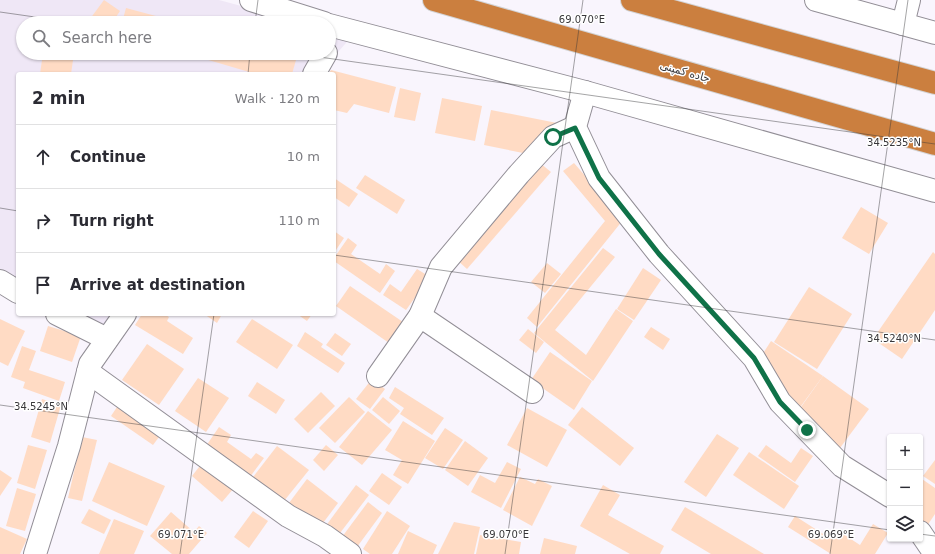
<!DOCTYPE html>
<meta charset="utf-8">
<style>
:root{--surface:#fff;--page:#f7f7f7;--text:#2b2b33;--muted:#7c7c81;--line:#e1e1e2}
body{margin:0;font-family:"DejaVu Sans","Noto Naskh Arabic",sans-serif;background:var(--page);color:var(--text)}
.controls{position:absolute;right:12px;bottom:12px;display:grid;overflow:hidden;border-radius:4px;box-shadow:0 1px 3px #0004}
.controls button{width:36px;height:36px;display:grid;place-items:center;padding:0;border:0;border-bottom:1px solid var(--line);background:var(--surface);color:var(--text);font:20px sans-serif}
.stop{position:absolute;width:12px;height:12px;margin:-9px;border:3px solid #0f7248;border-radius:50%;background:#fff}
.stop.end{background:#0f7248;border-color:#fff;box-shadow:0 1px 4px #0008}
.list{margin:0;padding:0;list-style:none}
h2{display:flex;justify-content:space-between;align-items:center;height:52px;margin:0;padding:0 16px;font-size:17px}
h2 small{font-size:13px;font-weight:400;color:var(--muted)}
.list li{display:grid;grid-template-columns:26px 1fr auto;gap:12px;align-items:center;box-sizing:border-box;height:64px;padding:0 16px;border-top:1px solid var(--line)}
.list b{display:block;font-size:15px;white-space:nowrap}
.list em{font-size:13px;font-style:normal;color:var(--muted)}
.icon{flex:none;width:22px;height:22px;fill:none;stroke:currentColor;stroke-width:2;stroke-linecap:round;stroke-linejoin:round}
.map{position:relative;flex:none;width:935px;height:554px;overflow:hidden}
.search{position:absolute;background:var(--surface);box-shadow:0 1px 3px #0004;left:16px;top:16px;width:320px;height:44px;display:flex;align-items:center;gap:10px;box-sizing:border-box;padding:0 14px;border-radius:22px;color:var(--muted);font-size:15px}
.panel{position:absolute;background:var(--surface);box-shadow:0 1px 3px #0004;left:16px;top:72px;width:320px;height:244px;border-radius:4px}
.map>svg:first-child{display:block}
</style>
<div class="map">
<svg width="935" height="554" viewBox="0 0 935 554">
<rect width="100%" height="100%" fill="#f9f5fd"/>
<g fill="#efe7f6">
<path d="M0,0H219L304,23H23V53H329V30L352,36L319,74H18V279L0,269Z"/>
<path d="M81,314H117L105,328Z"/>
</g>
<g fill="#ffdbc4">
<path d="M104,0L120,11L112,23H87Z"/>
<path d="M126,8L182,23H122Z"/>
<path d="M43,53H74L71,74H40Z"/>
<path d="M105,53H119L116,59Z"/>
<path d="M207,53H273L296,60L292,74H256L205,59Z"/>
<path d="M331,70L396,87L389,113L354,104L347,113L334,110V74H328Z"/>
<path d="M400,88L421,93L415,121L394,117Z"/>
<path d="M442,98L482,106L475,141L435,133Z"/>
<path d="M491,110L557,123L533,155L484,145Z"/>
<path d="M540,163L551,172L467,269L457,260Z"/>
<path d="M574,163L623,220L537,327L527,318L605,221L563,171Z"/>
<path d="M365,175L405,200L397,214L356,188Z"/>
<path d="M334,178L358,194L349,207L334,197Z"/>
<path d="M861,207L888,223L869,254L842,238Z"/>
<path d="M334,231L344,238L334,253Z"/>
<path d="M348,238L357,245L351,254L380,274L386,264L395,271L380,293L334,261V258Z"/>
<path d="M603,248L615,257L555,330L586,355L616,309L633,321L593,381L534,333Z"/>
<path d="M933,252L935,254V310L902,359L873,339Z"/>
<path d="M547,263L561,274L545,293L531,282Z"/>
<path d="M643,268L661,280L634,320L617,309Z"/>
<path d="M417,269L430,277L406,310L383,295L390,284L401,292Z"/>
<path d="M350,286L403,322L389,343L336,306Z"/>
<path d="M809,287L852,314L817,369L774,342Z"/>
<path d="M142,314H164L169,317L167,321L193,338L183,354L135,325Z"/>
<path d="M204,314H222L217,323Z"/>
<path d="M297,314H312L307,321Z"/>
<path d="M0,319L25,331L8,366L0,362Z"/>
<path d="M252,319L293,345L277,369L236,342Z"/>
<path d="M48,326L81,336L72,362L40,351Z"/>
<path d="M651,327L670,339L663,350L644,337Z"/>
<path d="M528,329L544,342L536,353L519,340Z"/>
<path d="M305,332L323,344L321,347L345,363L338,373L297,346Z"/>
<path d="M335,333L351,344L342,356L326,345Z"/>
<path d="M771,341L823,376L796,413L760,358Z"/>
<path d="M147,344L184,369L159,405L122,380Z"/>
<path d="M22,346L36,351L29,370L65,382L59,401L23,388L25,382L11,377Z"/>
<path d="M550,352L592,381L574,410L531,380Z"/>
<path d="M823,376L869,409L837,452L796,414Z"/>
<path d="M198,378L229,398L206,432L175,411Z"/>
<path d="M372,379L385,389L370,409L356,399Z"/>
<path d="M257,382L285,400L276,414L248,396Z"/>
<path d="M395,387L444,418L432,435L400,414L404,408L389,398Z"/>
<path d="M321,392L335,406L308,433L294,419Z"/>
<path d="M349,397L365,412L335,443L319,428Z"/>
<path d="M383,397L400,411L389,424L372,410Z"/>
<path d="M42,399L61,405L50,443L31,437Z"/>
<path d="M119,404L162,433L153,445L111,416Z"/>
<path d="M582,407L634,448L620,466L568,425Z"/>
<path d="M527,408L567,430L547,467L507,445Z"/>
<path d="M368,411L392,430L362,465L339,447Z"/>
<path d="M403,421L435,441L408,484L393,475L402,460L385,450Z"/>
<path d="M219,427L231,435L227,442L251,459L256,453L264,458L250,477L206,446Z"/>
<path d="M445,428L463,440L443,469L425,458Z"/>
<path d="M717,434L739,448L706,497L684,482Z"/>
<path d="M82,437L97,440L82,501L68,498Z"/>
<path d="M465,441L488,458L468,486L445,470Z"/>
<path d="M28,445L47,450L35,489L17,483Z"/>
<path d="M326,445L338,455L324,471L313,460Z"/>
<path d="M766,445L791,463L801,448L813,456L795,482L758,456Z"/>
<path d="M277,446L309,470L284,501L253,477Z"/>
<path d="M749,452L799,486L784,509L733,475Z"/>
<path d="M935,460V484L923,476Z"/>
<path d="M109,462L165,486L147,526L92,501Z"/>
<path d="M203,462L234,488L222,502L192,476Z"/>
<path d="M507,462L521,469L501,508L471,492L480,475L495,483Z"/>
<path d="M0,470L12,478L0,496Z"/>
<path d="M382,473L402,487L389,505L369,491Z"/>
<path d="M520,477L535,484L538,479L552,486L532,526L503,510Z"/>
<path d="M307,479L338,503L320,527L289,503Z"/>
<path d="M922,479L935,488V514L927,526L920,517V483Z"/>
<path d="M356,485L369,495L337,537L325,527Z"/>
<path d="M603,485L620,495L608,515L664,546L660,554H630L580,526Z"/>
<path d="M17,488L36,494L25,531L6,526Z"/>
<path d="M368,502L382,513L357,547L342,537Z"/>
<path d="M685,507L764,554H711L671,530Z"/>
<path d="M89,509L111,520L104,534L81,523Z"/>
<path d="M253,511L268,521L249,548L234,537Z"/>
<path d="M387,511L410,526L392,554H370L363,549Z"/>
<path d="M171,512L194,532L199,526L207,533L189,554H172L150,536Z"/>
<path d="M795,516L831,539L837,530L860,545L873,524L888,533L875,554H831L788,527Z"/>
<path d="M114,519L144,531L134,554H99Z"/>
<path d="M454,522L480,527L474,554H438Z"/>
<path d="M0,527L27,539L20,554H0Z"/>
<path d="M408,531L437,545L433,554H398Z"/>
<path d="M480,535L521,542L519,554H476Z"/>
<path d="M544,538L577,546L575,554H540Z"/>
</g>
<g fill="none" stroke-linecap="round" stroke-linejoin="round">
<g stroke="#928e96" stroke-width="24">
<g id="minor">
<path d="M251,0L324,23"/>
<path d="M816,0L935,33"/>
<path d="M903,24L909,0"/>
<path d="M329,25L585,92L935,191"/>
<path d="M314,74L326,53"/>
<path d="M585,92L575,127L599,178L659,254L754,358L780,402L842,466L890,496"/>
<path d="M0,281L18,292"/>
<path d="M57,314L107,339"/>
<path d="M420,316L532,392"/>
<path d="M88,372L288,516L325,536L350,554"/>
<path d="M378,376L420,316L441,267L519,174L553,137L575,127"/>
<path d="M920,532L935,554"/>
<path d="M35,554L69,446L90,364L125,314"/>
</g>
</g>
<g stroke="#d3d3d4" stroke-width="24">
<g id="highway">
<path d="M434,0L935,144"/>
<path d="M632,0L935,83"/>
</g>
</g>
<use href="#minor" stroke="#fff" stroke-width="22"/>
<use href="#highway" stroke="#cb7f3f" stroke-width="22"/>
</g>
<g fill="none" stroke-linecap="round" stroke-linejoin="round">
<path stroke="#0f7248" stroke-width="5" d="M553,137L575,128L599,178L659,254L754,358L780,402L807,430"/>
</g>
<path fill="none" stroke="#38373a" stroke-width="1" stroke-opacity="0.45" d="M0,12L77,23M255,23L258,0M291,53L935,144M248,74L250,53M0,208L18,211M334,255L935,340M0,405L890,530M920,534L935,536M180,554L214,314M505,554L583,0M830,554L908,0"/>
<g text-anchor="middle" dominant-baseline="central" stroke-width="3" stroke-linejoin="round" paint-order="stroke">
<g font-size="11" fill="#38373a" stroke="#fff">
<text transform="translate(685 72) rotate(16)">جاده کمپنی</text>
</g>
</g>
<g font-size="10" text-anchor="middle" fill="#38373a" stroke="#fff" stroke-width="3" stroke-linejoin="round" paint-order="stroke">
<text x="582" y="23">69.070°E</text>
<text x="894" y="146">34.5235°N</text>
<text x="894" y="342">34.5240°N</text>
<text x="41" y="410">34.5245°N</text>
<text x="181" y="538">69.071°E</text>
<text x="506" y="538">69.070°E</text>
<text x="831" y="538">69.069°E</text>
</g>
</svg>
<div class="controls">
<button>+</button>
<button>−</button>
<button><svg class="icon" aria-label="layers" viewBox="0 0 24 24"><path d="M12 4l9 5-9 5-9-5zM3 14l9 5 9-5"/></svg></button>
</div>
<div class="stop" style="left:553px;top:137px"></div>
<div class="stop end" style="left:807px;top:430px"></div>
<div class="search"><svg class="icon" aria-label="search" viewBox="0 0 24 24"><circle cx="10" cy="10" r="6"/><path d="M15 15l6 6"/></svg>Search here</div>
<section class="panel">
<h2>2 min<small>Walk · 120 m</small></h2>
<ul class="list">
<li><svg class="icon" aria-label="ahead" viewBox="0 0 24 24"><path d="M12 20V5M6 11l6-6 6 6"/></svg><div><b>Continue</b></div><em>10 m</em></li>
<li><svg class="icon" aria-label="right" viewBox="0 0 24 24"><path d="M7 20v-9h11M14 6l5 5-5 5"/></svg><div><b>Turn right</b></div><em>110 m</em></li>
<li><svg class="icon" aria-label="arrive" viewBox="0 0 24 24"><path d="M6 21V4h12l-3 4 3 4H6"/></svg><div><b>Arrive at destination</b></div></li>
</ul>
</section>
</div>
